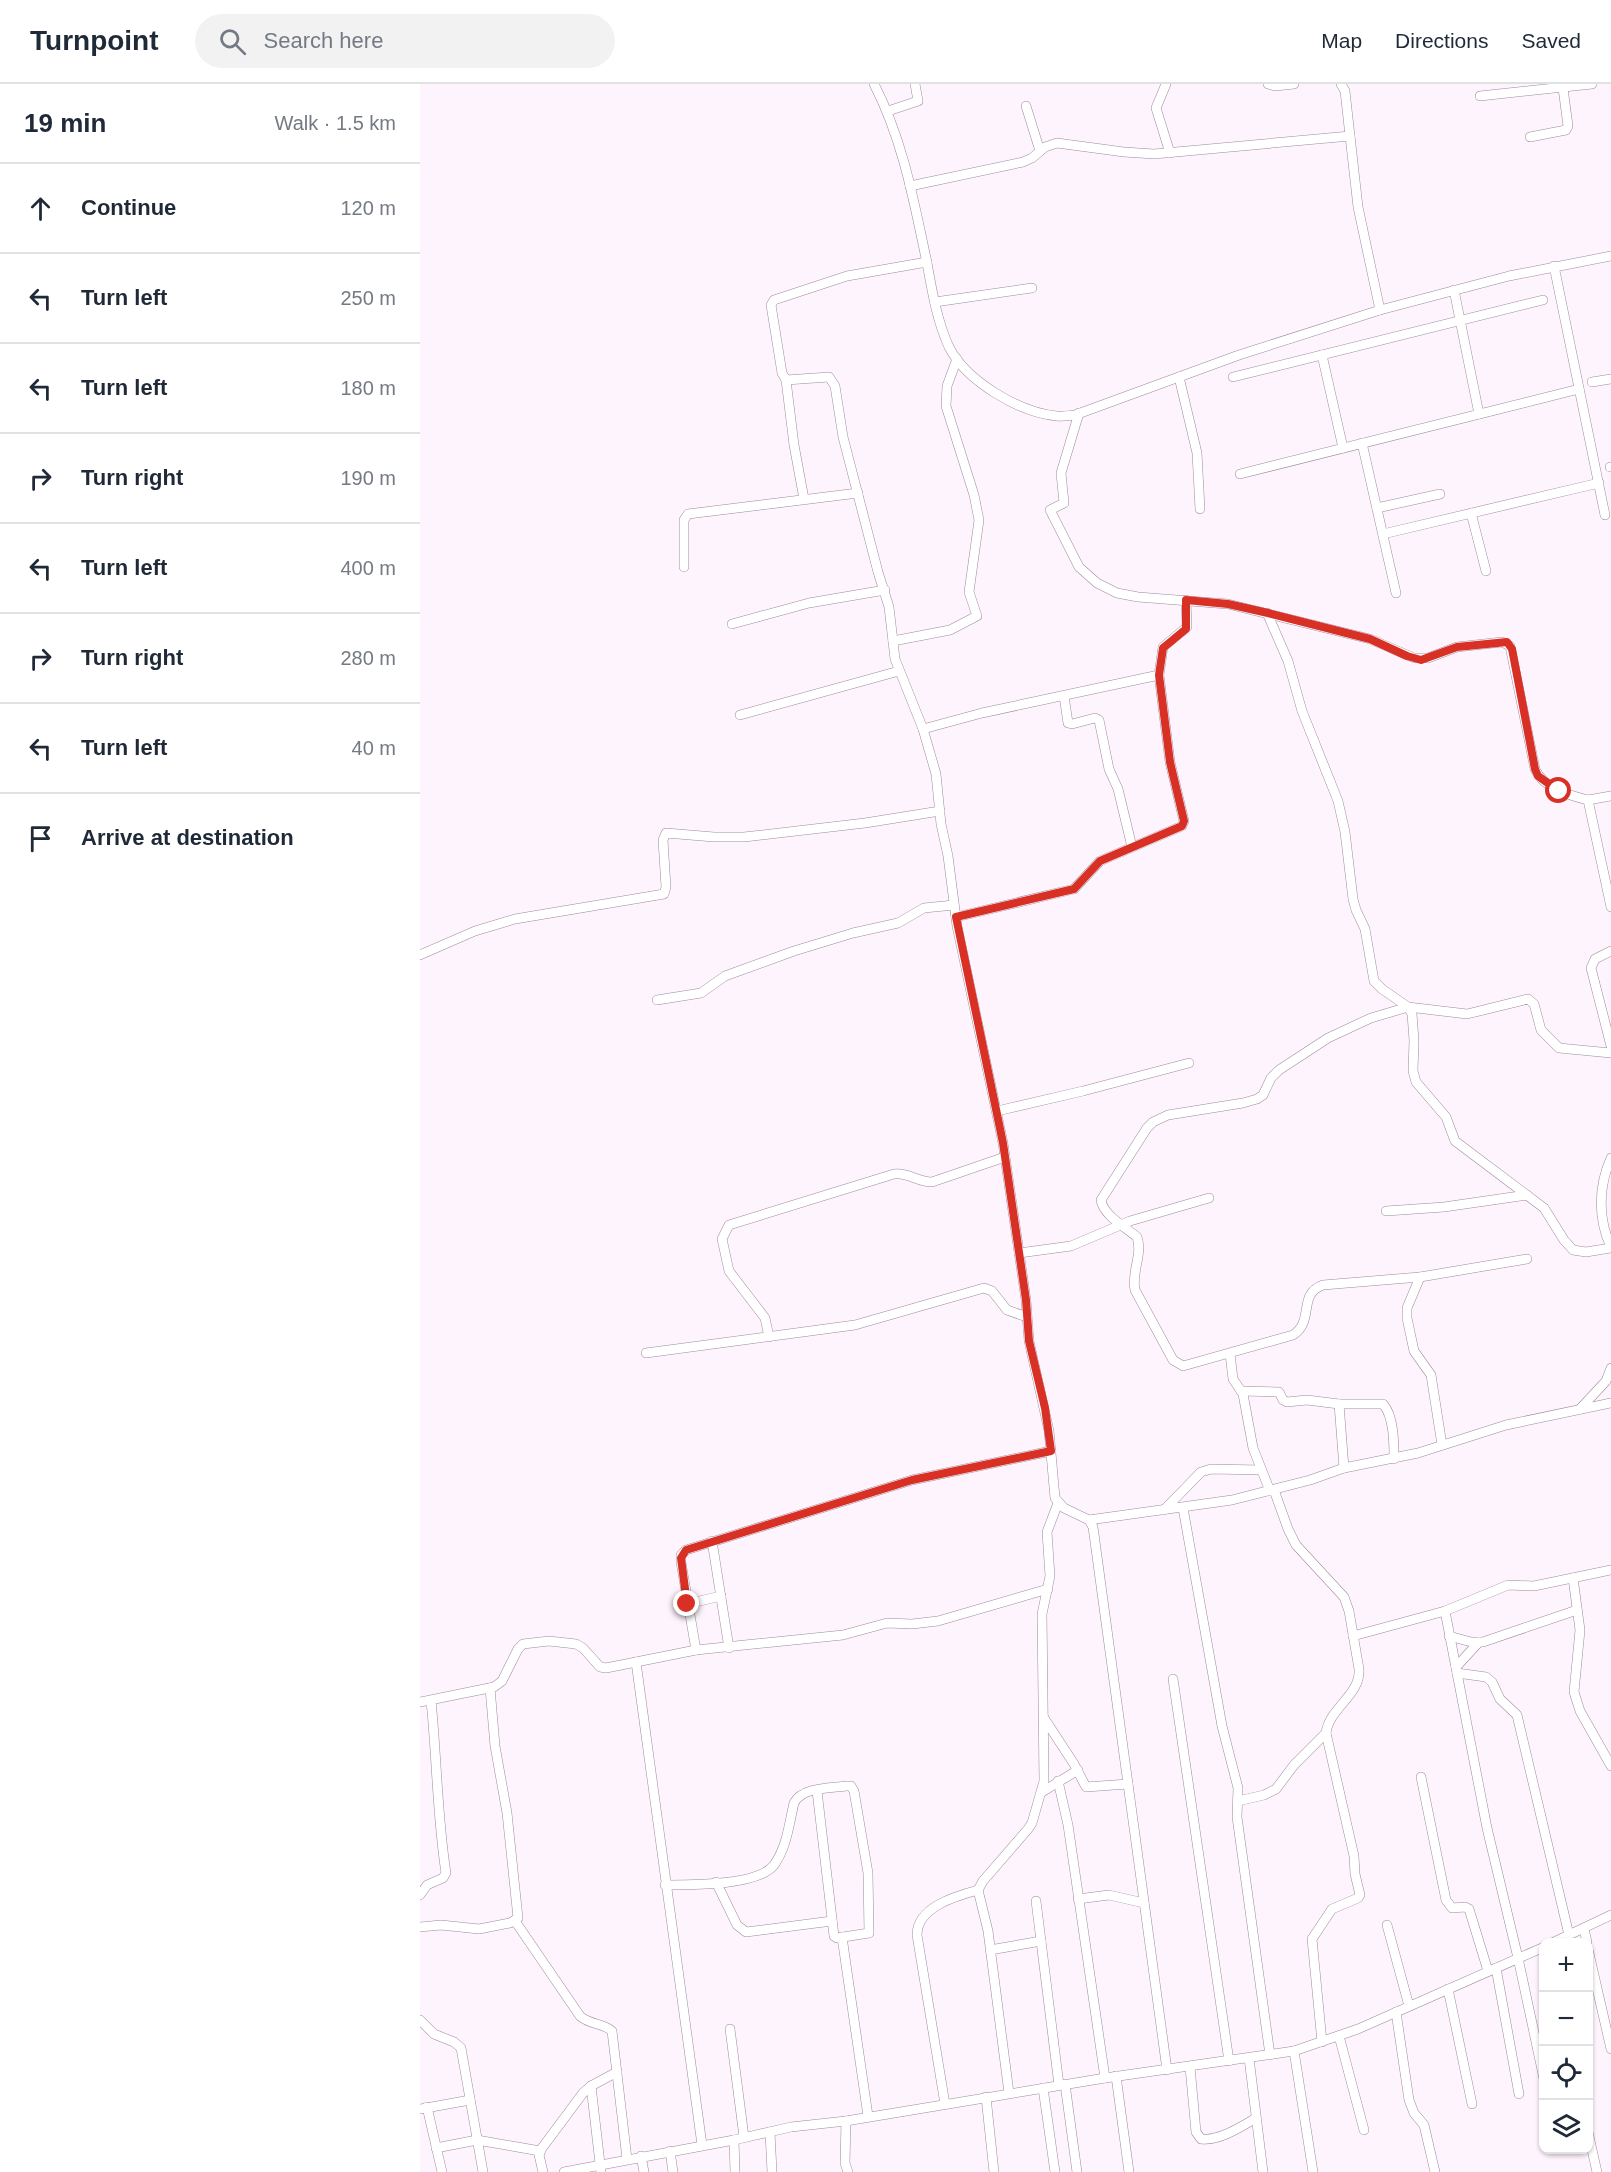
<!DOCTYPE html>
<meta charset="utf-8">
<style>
:root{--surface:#fff;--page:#f2f2f3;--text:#1f2937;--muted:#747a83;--line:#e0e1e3}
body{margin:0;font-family:Arial,sans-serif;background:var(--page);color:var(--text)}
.controls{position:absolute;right:18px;bottom:18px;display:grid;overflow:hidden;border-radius:12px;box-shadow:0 2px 4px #0004}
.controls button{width:54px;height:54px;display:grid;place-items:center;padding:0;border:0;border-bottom:2px solid var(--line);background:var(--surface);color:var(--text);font:30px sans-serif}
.stop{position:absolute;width:18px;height:18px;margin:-14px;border:4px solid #d93025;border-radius:50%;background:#fff}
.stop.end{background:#d93025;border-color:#fff;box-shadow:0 2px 6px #0008}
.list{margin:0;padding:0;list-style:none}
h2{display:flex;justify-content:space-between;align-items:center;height:78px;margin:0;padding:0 24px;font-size:26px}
h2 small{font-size:20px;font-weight:400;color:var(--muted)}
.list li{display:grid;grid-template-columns:39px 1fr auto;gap:18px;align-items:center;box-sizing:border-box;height:90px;padding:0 24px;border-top:2px solid var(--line)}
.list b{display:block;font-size:22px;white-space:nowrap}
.list em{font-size:20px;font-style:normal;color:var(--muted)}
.icon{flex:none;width:33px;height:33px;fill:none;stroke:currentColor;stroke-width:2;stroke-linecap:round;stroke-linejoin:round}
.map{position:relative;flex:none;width:1191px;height:2088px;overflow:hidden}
header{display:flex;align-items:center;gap:36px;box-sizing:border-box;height:84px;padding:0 30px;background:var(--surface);border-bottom:2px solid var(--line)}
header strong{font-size:28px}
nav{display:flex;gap:33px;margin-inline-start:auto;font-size:21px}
.search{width:420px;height:54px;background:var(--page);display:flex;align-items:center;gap:15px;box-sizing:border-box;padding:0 21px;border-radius:33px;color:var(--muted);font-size:22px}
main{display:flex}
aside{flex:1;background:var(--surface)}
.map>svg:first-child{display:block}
</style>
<header>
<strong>Turnpoint</strong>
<div class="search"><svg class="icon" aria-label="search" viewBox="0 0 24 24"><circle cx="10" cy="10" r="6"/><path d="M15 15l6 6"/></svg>Search here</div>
<nav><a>Map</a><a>Directions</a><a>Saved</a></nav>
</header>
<main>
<aside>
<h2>19 min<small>Walk · 1.5 km</small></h2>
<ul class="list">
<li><svg class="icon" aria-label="ahead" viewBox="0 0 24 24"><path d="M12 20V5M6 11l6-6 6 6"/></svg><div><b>Continue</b></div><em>120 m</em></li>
<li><svg class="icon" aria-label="left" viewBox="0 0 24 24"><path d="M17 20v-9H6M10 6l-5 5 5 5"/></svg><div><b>Turn left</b></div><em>250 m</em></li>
<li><svg class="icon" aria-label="left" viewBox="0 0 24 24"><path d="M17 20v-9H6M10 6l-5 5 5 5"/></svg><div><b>Turn left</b></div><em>180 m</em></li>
<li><svg class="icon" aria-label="right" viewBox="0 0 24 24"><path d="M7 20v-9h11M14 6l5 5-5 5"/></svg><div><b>Turn right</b></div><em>190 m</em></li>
<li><svg class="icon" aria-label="left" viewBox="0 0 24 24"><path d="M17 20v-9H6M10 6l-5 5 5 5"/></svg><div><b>Turn left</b></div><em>400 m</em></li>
<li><svg class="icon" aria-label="right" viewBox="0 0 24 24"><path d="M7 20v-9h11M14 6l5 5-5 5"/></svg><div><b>Turn right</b></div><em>280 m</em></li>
<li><svg class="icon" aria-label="left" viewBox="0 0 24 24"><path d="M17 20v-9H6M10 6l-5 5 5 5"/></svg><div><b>Turn left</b></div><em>40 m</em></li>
<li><svg class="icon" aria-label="arrive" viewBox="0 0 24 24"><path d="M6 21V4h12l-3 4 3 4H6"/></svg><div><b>Arrive at destination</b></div></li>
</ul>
</aside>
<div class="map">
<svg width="1191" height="2088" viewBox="0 0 1191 2088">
<rect width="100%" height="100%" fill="#fef4fd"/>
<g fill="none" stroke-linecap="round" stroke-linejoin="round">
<g stroke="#9f899d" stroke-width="10">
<g id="minor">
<path d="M454,0C483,56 494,118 507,179C512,207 517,237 529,263C546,297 600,329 637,332C643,333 650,331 655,331L819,271L960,226L1089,192L1191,172"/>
<path d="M746,0L736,24L750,69"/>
<path d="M848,0L855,2L874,0"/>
<path d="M921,0L925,7L930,52"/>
<path d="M1060,12L1172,0"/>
<path d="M606,22L620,67"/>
<path d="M468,27L498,17L495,0"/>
<path d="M1110,53L1146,46L1148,42L1143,4"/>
<path d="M490,102L603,78L612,74L625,63L637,59L704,68L734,70L930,52L938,123L960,226"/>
<path d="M507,178L427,192L354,216L351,221L362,289L366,296L409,293L415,302L423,353L458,488L469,523L475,575L503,645L516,690L521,740L528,772L537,842L583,1059L606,1216L609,1257L629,1347L635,1414L644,1424L669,1436L673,1443L747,1986"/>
<path d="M1134,182L1185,431"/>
<path d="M1034,206L1059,330"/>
<path d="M515,218L612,204"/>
<path d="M902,271L923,364"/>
<path d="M759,293L777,369L780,425"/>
<path d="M813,293L1123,216"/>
<path d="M366,296L374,361L384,415"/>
<path d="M1172,298L1191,295"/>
<path d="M659,329L641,389L644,419L630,426L659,483L677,499L697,509L718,513L808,520L950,555L994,574H1008L1037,563L1082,558L1090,562L1115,685C1124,705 1149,711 1168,716L1191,823"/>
<path d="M942,359L976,509"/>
<path d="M1190,383H1191"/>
<path d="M820,390L1159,305"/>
<path d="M957,424L1020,410"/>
<path d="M1051,429L1066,487"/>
<path d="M963,450L1179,399"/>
<path d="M264,483V436L268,430L438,409"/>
<path d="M847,529L868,577L882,627L918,717L925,748L933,815L936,826L945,845L954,897L962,905L988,923L992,930L994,956L993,987L996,998L1026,1033L1035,1057L1124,1124L1144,1156L1153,1166L1166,1168L1191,1164"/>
<path d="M312,540L389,519L465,506"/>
<path d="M473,557L530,546L557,532L549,508L559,436L554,411L526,322L527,302L537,275"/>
<path d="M644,612L648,639L652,640L675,634L679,636L689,685L698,705L712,763"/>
<path d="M320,631L479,587"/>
<path d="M503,645L562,629L739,591"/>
<path d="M1168,716L1191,712"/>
<path d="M536,833L654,805L680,777L762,742L764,737L750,678L739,591L743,563L767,543L766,516"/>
<path d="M1191,867L1175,875L1171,884L1191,962"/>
<path d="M0,871L55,847L95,835L244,810L246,803L243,756L246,749L294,753H324L445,739L520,727"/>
<path d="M237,916L281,909L305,892L374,867L433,849L478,839L504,824L534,821"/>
<path d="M577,1027L663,1007L769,979"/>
<path d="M1191,1074C1178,1103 1178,1135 1191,1163"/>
<path d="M966,1127L1024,1123L1107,1111"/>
<path d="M599,1169L651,1162L710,1137L789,1114"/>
<path d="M1107,1175L1000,1193L903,1201C877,1210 895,1237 873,1251L763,1282L753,1276L715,1206C711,1188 723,1171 717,1153C705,1143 683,1131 681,1116L727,1044L733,1038L748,1031L823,1019L837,1015L843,1011L851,994L859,986L908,954L951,934L988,923L1047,930L1108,915L1114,920L1121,946L1139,964L1191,969"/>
<path d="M1000,1193L987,1224V1234L994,1267L1011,1291L1022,1361"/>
<path d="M349,1253L345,1234L309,1187L302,1155L309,1141L474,1090C487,1088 498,1098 512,1098L585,1073"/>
<path d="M226,1269L435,1241L564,1204L572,1207L587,1226L607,1233"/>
<path d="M810,1270L813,1295L823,1310L833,1364L850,1407"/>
<path d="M821,1307L859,1308L863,1316L867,1318L887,1316L919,1320H963C974,1332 974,1359 974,1375"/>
<path d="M919,1320L924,1384"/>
<path d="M1160,1325L1186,1297L1191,1284"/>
<path d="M854,1406L868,1445L876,1461L924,1513L929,1527L939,1585C941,1611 909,1624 906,1649L934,1772L935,1790L940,1811L938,1814L912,1825L892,1855L902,1958"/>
<path d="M763,1424L802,1642L818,1704L817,1733L850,1971"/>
<path d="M744,1426L781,1388L791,1385L841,1386"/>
<path d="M669,1436L812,1416L890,1396L924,1384L998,1369L1086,1341L1191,1319"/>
<path d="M292,1457L309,1564"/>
<path d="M1153,1494L1160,1546L1154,1608L1160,1627L1191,1682"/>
<path d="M267,1520L301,1512"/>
<path d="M1025,1527L1067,1744L1098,1874L1124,1995"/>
<path d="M933,1552L1025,1527L1088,1501L1114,1502L1191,1486"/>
<path d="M1029,1552L1051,1558H1063L1157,1526"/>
<path d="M276,1566L261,1478V1471L266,1466L492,1396L631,1367"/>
<path d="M216,1578L282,2061"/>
<path d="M1036,1583L1059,1558"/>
<path d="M1037,1589L1066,1593L1072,1598L1080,1615L1097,1631L1149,1851"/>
<path d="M753,1595L809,1977"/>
<path d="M0,1618L74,1603L82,1597L98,1565L103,1560L129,1557L156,1560L163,1564L180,1583L186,1584L276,1566L423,1551L467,1539L492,1540L518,1537L628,1505"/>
<path d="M624,1634L654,1680L666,1703L708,1700"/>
<path d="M1001,1693L1026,1816L1032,1824L1045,1823L1049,1825L1068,1887"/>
<path d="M638,1697L648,1741L685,1994"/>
<path d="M622,1708L658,1686"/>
<path d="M818,1717L844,1711L856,1705L874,1681L906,1649"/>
<path d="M296,1798L317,1841L326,1848L412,1837"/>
<path d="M245,1801C270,1801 338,1802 354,1781C367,1763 369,1740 374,1719C382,1703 411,1704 426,1702H431L434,1707L448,1789L449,1849L417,1854L414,1852L397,1707"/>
<path d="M0,1811L7,1801L23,1794L26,1789C17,1732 17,1674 11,1617"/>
<path d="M658,1815L689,1811L724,1819"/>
<path d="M616,1817L639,2001"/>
<path d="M95,1837L160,1932C170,1941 183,1939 192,1947L207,2075"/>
<path d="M967,1841L989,1922"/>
<path d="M0,1843L21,1841L59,1845L90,1839L98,1834L87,1729L75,1662L70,1604"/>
<path d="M1164,1845L1167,1858"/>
<path d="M422,1853L448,2032"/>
<path d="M1134,1858L1191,1831"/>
<path d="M1168,1865L1191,1965"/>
<path d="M570,1866L621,1857"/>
<path d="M1076,1884L1099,2010"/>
<path d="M1028,1905L1052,2020"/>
<path d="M976,1928L989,2016L994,2029L1004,2041L1015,2088"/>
<path d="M0,1936L14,1950L34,1958L41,1964L63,2088"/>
<path d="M310,1945L324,2053"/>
<path d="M919,1952L944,2046"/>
<path d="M874,1967L893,2088"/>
<path d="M829,1974L843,2088"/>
<path d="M770,1983L776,2048L781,2055C799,2057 821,2043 836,2034"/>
<path d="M696,1992L709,2088"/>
<path d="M645,2000L657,2088"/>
<path d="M171,2002L181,2088"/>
<path d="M623,2004L635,2088"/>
<path d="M589,2009L568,1847L558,1806L563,1797L608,1745L612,1739L624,1697L622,1530L630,1492L627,1448L638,1419"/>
<path d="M566,2013L574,2088"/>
<path d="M525,2020L497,1851C497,1823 536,1812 558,1806"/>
<path d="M7,2023L22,2088"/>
<path d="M0,2025L50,2016"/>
<path d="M426,2037L425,2079L428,2088"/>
<path d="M350,2048L352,2088"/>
<path d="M1168,2048L1177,2088"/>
<path d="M16,2064L57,2056L120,2067"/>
<path d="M250,2067L253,2088"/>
<path d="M221,2072L224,2088"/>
<path d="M123,2088L119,2071L122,2064L163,2009L171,2002L197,1988"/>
<path d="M144,2088L314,2056"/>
<path d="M315,2088L314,2056L371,2043L426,2037L685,1994L874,1967L938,1945L1124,1863"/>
</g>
</g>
<use href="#minor" stroke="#fff" stroke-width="9"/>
</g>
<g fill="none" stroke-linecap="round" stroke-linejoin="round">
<path stroke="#d93025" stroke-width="8" d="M267,1520L261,1474L266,1466L492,1396L631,1367L625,1324L609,1257L606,1216L583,1059L536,833L654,805L680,777L762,742L764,737L750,678L739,591L743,564L766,545V516L808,520L848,529L950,555L987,572L1001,576L1037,563L1087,558L1092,565L1115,685L1118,692L1139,707"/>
</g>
</svg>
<div class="controls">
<button>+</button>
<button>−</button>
<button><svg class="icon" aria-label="locate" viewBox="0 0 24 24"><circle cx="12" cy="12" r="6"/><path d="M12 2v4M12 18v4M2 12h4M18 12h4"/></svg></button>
<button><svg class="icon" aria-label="layers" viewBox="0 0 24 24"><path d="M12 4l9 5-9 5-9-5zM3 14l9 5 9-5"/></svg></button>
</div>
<div class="stop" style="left:1139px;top:707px"></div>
<div class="stop end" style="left:267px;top:1520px"></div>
</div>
</main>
